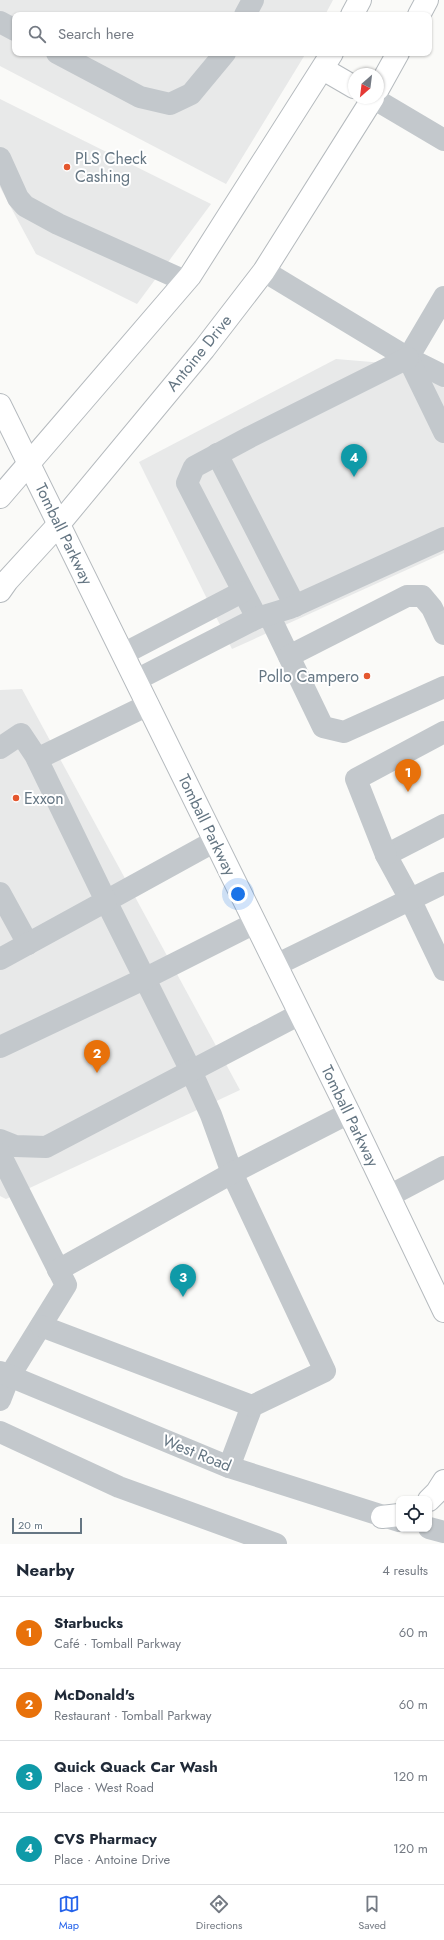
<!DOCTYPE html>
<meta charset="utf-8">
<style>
:root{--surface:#fff;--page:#f6f6f7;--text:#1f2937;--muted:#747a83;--line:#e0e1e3;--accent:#2563eb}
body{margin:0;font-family:Jost,sans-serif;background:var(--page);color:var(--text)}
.controls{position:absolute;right:12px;bottom:12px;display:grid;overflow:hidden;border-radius:8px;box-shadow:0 1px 3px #0004}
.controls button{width:36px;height:36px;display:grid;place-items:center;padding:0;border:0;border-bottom:1px solid var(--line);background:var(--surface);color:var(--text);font:20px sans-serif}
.compass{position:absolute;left:348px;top:68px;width:36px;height:36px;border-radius:50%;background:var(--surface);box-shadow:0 1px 3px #0004;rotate:208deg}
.scale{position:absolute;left:12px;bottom:10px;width:70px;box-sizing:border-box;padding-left:4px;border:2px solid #657683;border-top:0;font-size:11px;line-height:14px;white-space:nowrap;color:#657683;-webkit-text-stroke:3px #fff;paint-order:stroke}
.you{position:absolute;left:238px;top:894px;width:14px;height:14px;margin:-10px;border:3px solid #fff;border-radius:50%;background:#1a73e8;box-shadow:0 0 0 6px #1a73e833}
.badge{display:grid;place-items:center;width:26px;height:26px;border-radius:50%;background:var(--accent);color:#fff;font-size:13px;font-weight:700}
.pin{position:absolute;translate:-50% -33px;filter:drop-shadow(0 1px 2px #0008)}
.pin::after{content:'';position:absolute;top:21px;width:14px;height:12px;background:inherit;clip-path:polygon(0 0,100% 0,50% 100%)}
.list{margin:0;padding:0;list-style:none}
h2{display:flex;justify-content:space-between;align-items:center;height:52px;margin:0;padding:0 16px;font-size:17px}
h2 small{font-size:13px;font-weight:400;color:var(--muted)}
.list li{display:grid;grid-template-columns:26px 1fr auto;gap:12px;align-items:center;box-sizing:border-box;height:72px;padding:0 16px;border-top:1px solid var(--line)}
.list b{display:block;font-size:15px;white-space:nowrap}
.list p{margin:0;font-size:13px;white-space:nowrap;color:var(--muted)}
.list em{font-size:13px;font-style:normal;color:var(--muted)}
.icon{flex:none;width:22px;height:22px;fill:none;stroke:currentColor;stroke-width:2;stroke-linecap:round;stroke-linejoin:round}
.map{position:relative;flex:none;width:444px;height:1544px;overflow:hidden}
.search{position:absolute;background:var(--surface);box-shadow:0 1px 3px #0004;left:12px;right:12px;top:12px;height:44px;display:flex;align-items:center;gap:10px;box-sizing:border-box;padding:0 14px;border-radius:8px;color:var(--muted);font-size:15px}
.sheet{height:340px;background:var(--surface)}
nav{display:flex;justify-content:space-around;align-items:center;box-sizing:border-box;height:56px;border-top:1px solid var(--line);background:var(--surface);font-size:11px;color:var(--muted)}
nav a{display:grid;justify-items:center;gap:2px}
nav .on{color:var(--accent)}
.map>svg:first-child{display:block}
</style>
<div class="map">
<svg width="444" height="1544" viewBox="0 0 444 1544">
<rect width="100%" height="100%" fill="#fafaf8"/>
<g fill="#e8e9e9">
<path d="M0,0H333L325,15H15V53H306L226,184L0,66Z"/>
<path d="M0,99L211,204L137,304L36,254L0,187Z"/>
<path d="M336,359L432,367L444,388V553L232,649L139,462Z"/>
<path d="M22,689L240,1090L6,1199L0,1196V690Z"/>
</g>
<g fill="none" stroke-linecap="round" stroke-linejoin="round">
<g stroke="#b5babe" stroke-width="24">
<g id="major">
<path d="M352,15L360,0"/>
<path d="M419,15L427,0"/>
<path d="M323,69L354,87"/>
<path d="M378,89L398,53"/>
<path d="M0,405L349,1113L444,1311"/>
<path d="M0,497L190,276L332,53"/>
<path d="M0,591L7,581L59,524L204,349L264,271L373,98"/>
<path d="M429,1500L437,1492L444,1481"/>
<path d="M382,1517L399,1515"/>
</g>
</g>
<g stroke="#c3c8cc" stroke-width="22">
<path d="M245,15L253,0"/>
<path d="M0,22L15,30"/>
<path d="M57,53L140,97L170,104L191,94L225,53"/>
<path d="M373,98L444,140"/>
<path d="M0,158L18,198L25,206L58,224L185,281"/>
<path d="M264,271L408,358L444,376"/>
<path d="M444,297L408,358L444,432"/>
<path d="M217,454L295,606"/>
<path d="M269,615L323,727L344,732L444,687"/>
<path d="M257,618L187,483L194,467L250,437L408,358"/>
<path d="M123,654L242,592"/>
<path d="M289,656L407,596H422L432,608L444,634"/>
<path d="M136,680L257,618L290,608L444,538"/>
<path d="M0,748L21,734L39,761"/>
<path d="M444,825L386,855L410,899L444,970"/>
<path d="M215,841L106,901L191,1071L211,1115L232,1173L325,1371L252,1406L229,1467"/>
<path d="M386,855L356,779L444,732"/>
<path d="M0,893L28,944"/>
<path d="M0,959L106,901L37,759L148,705"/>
<path d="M276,965L444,883"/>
<path d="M0,1047L146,978L255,923"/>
<path d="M0,1140L15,1146L46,1147L300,1014"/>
<path d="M0,1154L66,1285L9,1377L0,1400"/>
<path d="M389,1196L444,1167"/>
<path d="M58,1270L232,1173L349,1113"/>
<path d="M41,1326L252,1406"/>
<path d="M0,1372L229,1467L399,1521"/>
<path d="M0,1432L119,1487L276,1544"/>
<path d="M429,1528L444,1532"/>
</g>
<use href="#major" stroke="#fff" stroke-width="22"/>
</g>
<g fill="#e4572e" stroke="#fff" stroke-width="1.5">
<circle cx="67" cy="167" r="4"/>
<circle cx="367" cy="676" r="4"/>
<circle cx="16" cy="798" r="4"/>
</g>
<g text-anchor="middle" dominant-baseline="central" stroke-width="4" stroke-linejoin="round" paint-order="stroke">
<g font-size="16" fill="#657683" stroke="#fff" text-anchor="start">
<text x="75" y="158">PLS Check<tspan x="75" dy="18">Cashing</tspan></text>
<text x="359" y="676" text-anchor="end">Pollo Campero</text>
<text x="24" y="798">Exxon</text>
</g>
<g font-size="16" fill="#657683" stroke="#fff">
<text transform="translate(199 353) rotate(-51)">Antoine Drive</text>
<text transform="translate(64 534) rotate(64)">Tomball Parkway</text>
<text transform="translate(207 825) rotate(64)">Tomball Parkway</text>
<text transform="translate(350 1116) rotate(64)">Tomball Parkway</text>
<text transform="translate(197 1453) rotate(22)">West Road</text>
</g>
</g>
</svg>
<div class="controls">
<button><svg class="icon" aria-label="locate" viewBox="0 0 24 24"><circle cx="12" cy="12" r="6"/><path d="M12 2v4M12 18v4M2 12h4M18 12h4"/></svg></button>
</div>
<svg class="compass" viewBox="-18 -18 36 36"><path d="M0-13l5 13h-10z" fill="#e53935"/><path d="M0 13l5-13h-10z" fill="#747a83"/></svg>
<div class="scale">20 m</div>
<div class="you"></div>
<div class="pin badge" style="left:408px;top:792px;background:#e8710a">1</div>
<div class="pin badge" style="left:97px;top:1073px;background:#e8710a">2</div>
<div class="pin badge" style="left:183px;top:1297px;background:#0f9aa8">3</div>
<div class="pin badge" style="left:354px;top:477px;background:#0f9aa8">4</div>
<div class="search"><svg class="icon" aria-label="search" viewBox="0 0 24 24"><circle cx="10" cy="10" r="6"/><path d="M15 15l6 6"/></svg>Search here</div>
</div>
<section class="sheet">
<h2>Nearby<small>4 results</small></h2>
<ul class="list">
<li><span class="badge" style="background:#e8710a">1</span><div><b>Starbucks</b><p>Café · Tomball Parkway</p></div><em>60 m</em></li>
<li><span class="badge" style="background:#e8710a">2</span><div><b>McDonald's</b><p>Restaurant · Tomball Parkway</p></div><em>60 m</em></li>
<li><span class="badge" style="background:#0f9aa8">3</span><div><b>Quick Quack Car Wash</b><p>Place · West Road</p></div><em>120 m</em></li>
<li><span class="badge" style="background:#0f9aa8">4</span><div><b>CVS Pharmacy</b><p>Place · Antoine Drive</p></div><em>120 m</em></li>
</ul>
</section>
<nav>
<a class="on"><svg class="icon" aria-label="map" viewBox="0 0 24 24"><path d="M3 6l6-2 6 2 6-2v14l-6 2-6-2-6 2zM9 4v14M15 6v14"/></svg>Map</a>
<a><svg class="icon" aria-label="directions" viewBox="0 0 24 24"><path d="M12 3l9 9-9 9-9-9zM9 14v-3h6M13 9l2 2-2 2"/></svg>Directions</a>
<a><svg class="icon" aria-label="saved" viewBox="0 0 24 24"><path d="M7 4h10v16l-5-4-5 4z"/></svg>Saved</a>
</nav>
